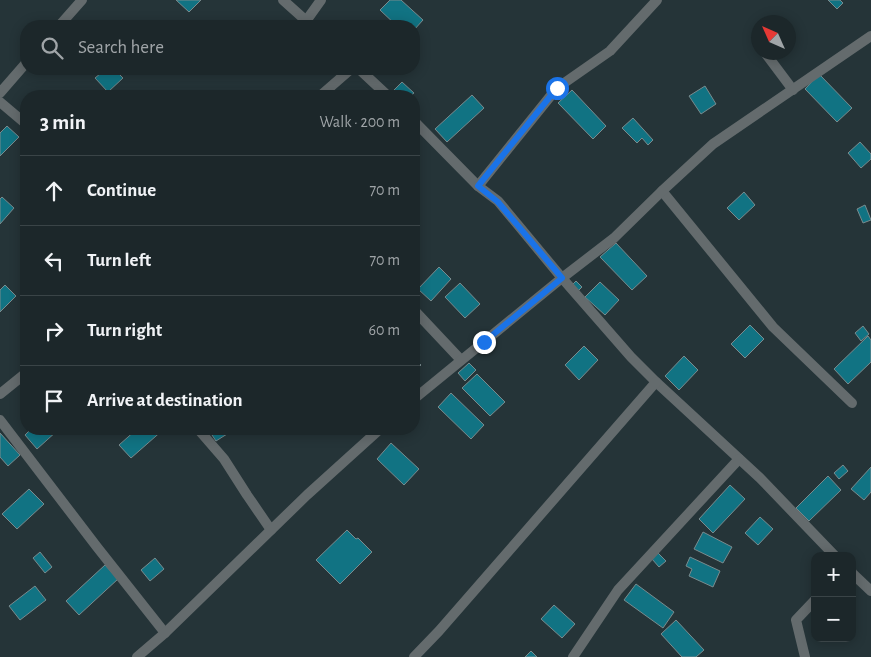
<!DOCTYPE html>
<meta charset="utf-8">
<style>
:root{--surface:#1c272a;--page:#293336;--text:#f1f3f6;--muted:#a0a5a8;--line:#3a4447}
body{margin:0;font-family:"Alegreya Sans",sans-serif;background:var(--page);color:var(--text)}
.controls{position:absolute;right:15px;bottom:15px;display:grid;overflow:hidden;border-radius:10px;box-shadow:0 2px 12px #0003}
.controls button{width:45px;height:45px;display:grid;place-items:center;padding:0;border:0;border-bottom:1px solid var(--line);background:var(--surface);color:var(--text);font:25px sans-serif}
.compass{position:absolute;left:751px;top:15px;width:45px;height:45px;border-radius:50%;background:var(--surface);box-shadow:0 2px 12px #0003;rotate:315deg}
.stop{position:absolute;width:15px;height:15px;margin:-11px;border:4px solid #1a73e8;border-radius:50%;background:#fff}
.stop.end{background:#1a73e8;border-color:#fff;box-shadow:0 1px 5px #0008}
.list{margin:0;padding:0;list-style:none}
h2{display:flex;justify-content:space-between;align-items:center;height:65px;margin:0;padding:0 20px;font-size:21px}
h2 small{font-size:16px;font-weight:400;color:var(--muted)}
.list li{display:grid;grid-template-columns:32px 1fr auto;gap:15px;align-items:center;box-sizing:border-box;height:70px;padding:0 20px;border-top:1px solid var(--line)}
.list b{display:block;font-size:19px;white-space:nowrap}
.list em{font-size:16px;font-style:normal;color:var(--muted)}
.icon{flex:none;width:28px;height:28px;fill:none;stroke:currentColor;stroke-width:2;stroke-linecap:round;stroke-linejoin:round}
.map{position:relative;flex:none;width:871px;height:657px;overflow:hidden}
.search{position:absolute;background:var(--surface);box-shadow:0 2px 12px #0003;left:20px;top:20px;width:400px;height:55px;display:flex;align-items:center;gap:12px;box-sizing:border-box;padding:0 18px;border-radius:20px;color:var(--muted);font-size:19px}
.panel{position:absolute;background:var(--surface);box-shadow:0 2px 12px #0003;left:20px;top:90px;width:400px;height:345px;border-radius:20px}
.map>svg:first-child{display:block}
</style>
<div class="map">
<svg width="871" height="657" viewBox="0 0 871 657">
<rect width="100%" height="100%" fill="#253438"/>
<g fill="#117383" stroke="#798b8e">
<path d="M176,0H201L189,12Z"/>
<path d="M390,0H401L423,20L414,30V26H397L380,10Z"/>
<path d="M828,0H840L843,3L837,9Z"/>
<path d="M106,69H114L123,78L108,92L95,78Z"/>
<path d="M819,74L852,108L837,122L805,89Z"/>
<path d="M402,82L414,93L410,96H398L393,91Z"/>
<path d="M705,86L716,104L701,114L689,96Z"/>
<path d="M572,90L606,126L593,139L558,103Z"/>
<path d="M472,95L484,108L447,142L435,129Z"/>
<path d="M633,118L653,140L648,145L642,138L637,143L622,128Z"/>
<path d="M7,126L19,137L0,156V133Z"/>
<path d="M860,142L871,154V159L861,168L848,153Z"/>
<path d="M744,192L755,205L739,220L727,208Z"/>
<path d="M2,197L14,208L0,224V199Z"/>
<path d="M865,205L871,220L863,223L857,209Z"/>
<path d="M616,243L647,276L632,290L600,257Z"/>
<path d="M439,267L451,279L431,301L418,289Z"/>
<path d="M576,281L582,287L578,291L572,285Z"/>
<path d="M600,282L619,300L605,315L585,297Z"/>
<path d="M460,283L480,304L465,318L445,297Z"/>
<path d="M5,285L16,296L0,312V290Z"/>
<path d="M750,325L764,339L745,358L731,344Z"/>
<path d="M863,326L869,334L861,341L855,333Z"/>
<path d="M868,336L871,340V362L848,384L834,369Z"/>
<path d="M584,346L598,360L579,380L565,365Z"/>
<path d="M684,356L698,370L679,390L665,376Z"/>
<path d="M414,358L421,365L414,372Z"/>
<path d="M469,363L476,370L465,381L458,373Z"/>
<path d="M477,374L505,402L490,416L462,388Z"/>
<path d="M451,393L484,425L471,439L438,407Z"/>
<path d="M31,429H56L57,431L37,449L25,435Z"/>
<path d="M137,429H164L131,458L119,445Z"/>
<path d="M208,429H235L216,441Z"/>
<path d="M0,433L20,455L8,466L0,457Z"/>
<path d="M391,443L419,469L404,485L377,459Z"/>
<path d="M843,465L848,471L839,479L834,473Z"/>
<path d="M871,467V492L864,500L851,489Z"/>
<path d="M828,476L841,490L809,521L796,508Z"/>
<path d="M730,485L745,499L713,533L699,519Z"/>
<path d="M29,489L44,504L17,529L2,514Z"/>
<path d="M760,517L773,529L758,545L745,533Z"/>
<path d="M347,530L356,539L358,538L372,552L340,584L316,560Z"/>
<path d="M703,532L732,547L723,563L694,549Z"/>
<path d="M40,552L52,567L45,573L33,558Z"/>
<path d="M658,553L666,561L659,567L652,559Z"/>
<path d="M690,557L720,571L713,587L689,576L692,569L686,566Z"/>
<path d="M155,558L164,569L150,581L141,570Z"/>
<path d="M105,565L118,579L79,615L66,601Z"/>
<path d="M636,584L674,612L663,628L624,600Z"/>
<path d="M35,586L46,600L20,620L9,606Z"/>
<path d="M554,605L575,624L562,638L541,619Z"/>
<path d="M676,620L704,650L696,657H682L661,634Z"/>
<path d="M531,651L537,657H525Z"/>
</g>
<g fill="none" stroke-linecap="round" stroke-linejoin="round">
<g stroke="#646b6d" stroke-width="10">
<path d="M283,0L312,26"/>
<path d="M306,21L321,0"/>
<path d="M59,26L82,0"/>
<path d="M766,54L793,90"/>
<path d="M359,69L388,96"/>
<path d="M0,93L26,63"/>
<path d="M320,96L351,69"/>
<path d="M0,102L26,124"/>
<path d="M414,121L478,186L498,201L562,278L631,357L656,382L760,478L835,556"/>
<path d="M478,186L557,88L610,51L657,0"/>
<path d="M662,191L773,327L852,403"/>
<path d="M414,310L461,360"/>
<path d="M0,394L26,373"/>
<path d="M414,399L562,278L614,238L662,191L713,144L871,36"/>
<path d="M0,420L97,547L165,633"/>
<path d="M198,429L224,459L247,495L271,530"/>
<path d="M852,573L871,591"/>
<path d="M137,657L165,633L307,495L380,429"/>
<path d="M414,657L439,631L656,382"/>
<path d="M573,657L618,590L739,459"/>
<path d="M805,657L796,620L815,600"/>
</g>
</g>
<g fill="none" stroke-linecap="round" stroke-linejoin="round">
<path stroke="#1a73e8" stroke-width="6" d="M484,342L562,278L498,202L478,186L557,88"/>
</g>
</svg>
<div class="controls">
<button>+</button>
<button>−</button>
</div>
<svg class="compass" viewBox="-18 -18 36 36"><path d="M0-13l5 13h-10z" fill="#e53935"/><path d="M0 13l5-13h-10z" fill="#a0a5a8"/></svg>
<div class="stop" style="left:557px;top:88px"></div>
<div class="stop end" style="left:484px;top:342px"></div>
<div class="search"><svg class="icon" aria-label="search" viewBox="0 0 24 24"><circle cx="10" cy="10" r="6"/><path d="M15 15l6 6"/></svg>Search here</div>
<section class="panel">
<h2>3 min<small>Walk · 200 m</small></h2>
<ul class="list">
<li><svg class="icon" aria-label="ahead" viewBox="0 0 24 24"><path d="M12 20V5M6 11l6-6 6 6"/></svg><div><b>Continue</b></div><em>70 m</em></li>
<li><svg class="icon" aria-label="left" viewBox="0 0 24 24"><path d="M17 20v-9H6M10 6l-5 5 5 5"/></svg><div><b>Turn left</b></div><em>70 m</em></li>
<li><svg class="icon" aria-label="right" viewBox="0 0 24 24"><path d="M7 20v-9h11M14 6l5 5-5 5"/></svg><div><b>Turn right</b></div><em>60 m</em></li>
<li><svg class="icon" aria-label="arrive" viewBox="0 0 24 24"><path d="M6 21V4h12l-3 4 3 4H6"/></svg><div><b>Arrive at destination</b></div></li>
</ul>
</section>
</div>
